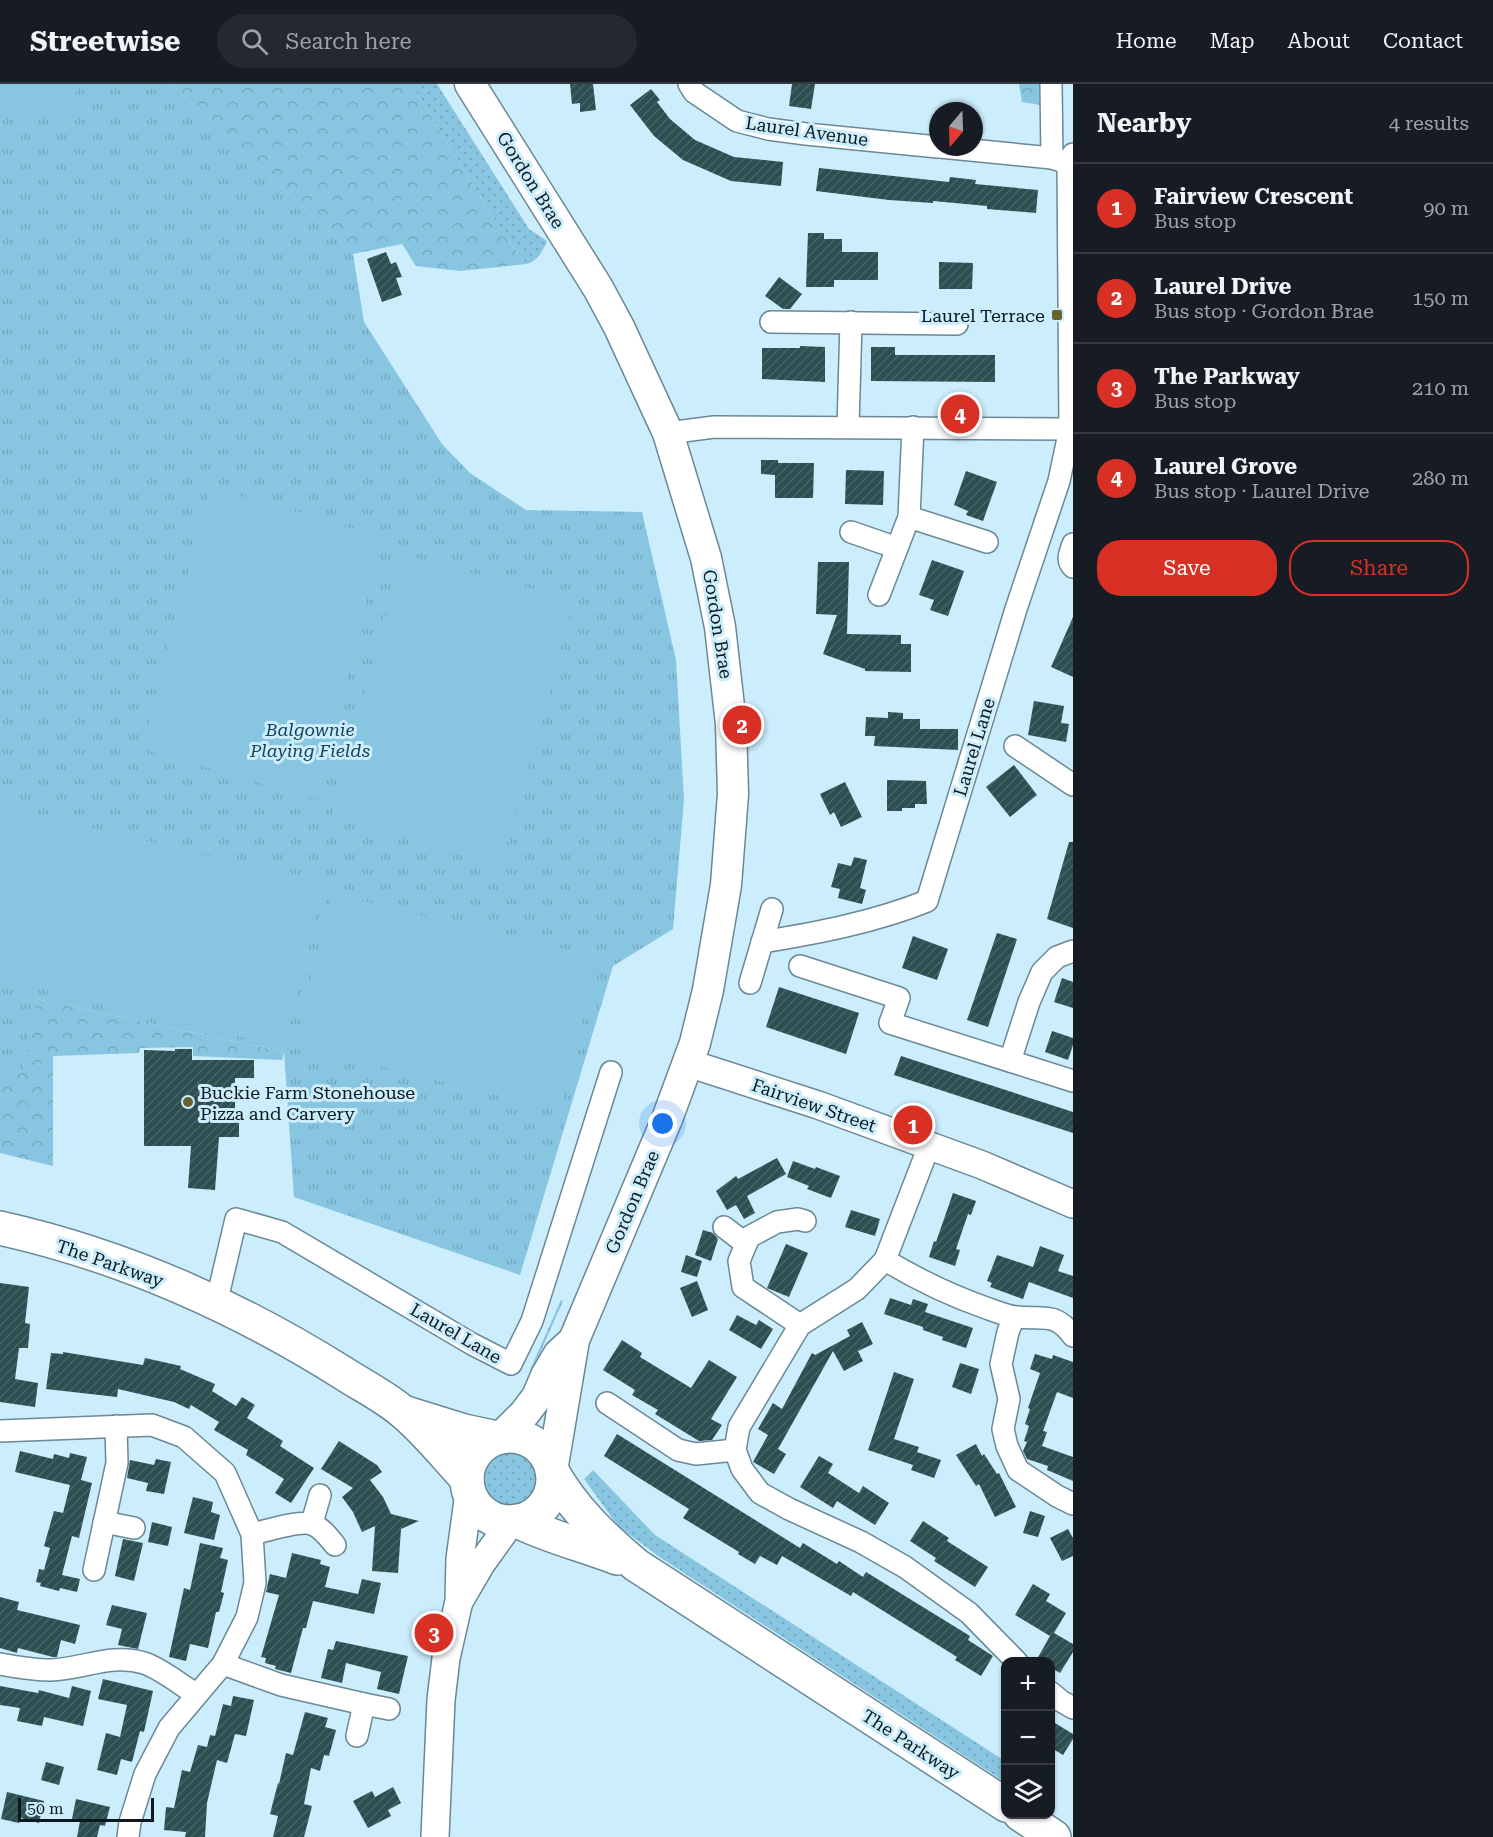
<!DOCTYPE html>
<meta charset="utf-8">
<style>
:root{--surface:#171b24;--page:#242831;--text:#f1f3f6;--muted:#9ea1a6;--line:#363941;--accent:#d93025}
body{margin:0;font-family:"Roboto Serif",serif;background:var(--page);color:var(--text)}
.controls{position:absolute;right:18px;bottom:18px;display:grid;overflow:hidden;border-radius:12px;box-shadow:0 2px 4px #0004}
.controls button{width:54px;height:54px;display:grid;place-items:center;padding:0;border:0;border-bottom:2px solid var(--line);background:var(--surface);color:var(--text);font:30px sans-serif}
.compass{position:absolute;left:929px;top:18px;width:54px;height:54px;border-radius:50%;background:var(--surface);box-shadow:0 2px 4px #0004;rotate:199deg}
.scale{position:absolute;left:18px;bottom:15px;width:136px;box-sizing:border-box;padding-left:6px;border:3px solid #0d191e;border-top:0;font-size:16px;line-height:21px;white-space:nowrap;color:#0d191e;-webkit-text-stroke:4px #ccedfc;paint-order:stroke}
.you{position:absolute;left:663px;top:1040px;width:21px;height:21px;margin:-15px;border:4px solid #fff;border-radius:50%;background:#1a73e8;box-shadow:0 0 0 9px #1a73e833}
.badge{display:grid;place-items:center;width:39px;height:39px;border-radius:50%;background:var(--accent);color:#fff;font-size:20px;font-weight:700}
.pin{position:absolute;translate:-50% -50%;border:3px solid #fff;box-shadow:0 2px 6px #0006}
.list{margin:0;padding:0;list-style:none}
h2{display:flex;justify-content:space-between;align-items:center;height:78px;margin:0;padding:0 24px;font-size:26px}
h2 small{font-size:20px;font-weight:400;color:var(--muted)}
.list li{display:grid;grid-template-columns:39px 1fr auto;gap:18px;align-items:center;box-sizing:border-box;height:90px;padding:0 24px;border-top:2px solid var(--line)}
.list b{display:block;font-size:22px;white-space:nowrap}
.list p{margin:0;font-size:20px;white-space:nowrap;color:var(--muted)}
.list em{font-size:20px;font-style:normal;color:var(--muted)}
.actions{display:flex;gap:12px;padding:18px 24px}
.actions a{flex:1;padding:14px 0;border:2px solid var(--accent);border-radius:24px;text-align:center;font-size:21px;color:var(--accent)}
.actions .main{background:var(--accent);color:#fff}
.icon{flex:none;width:33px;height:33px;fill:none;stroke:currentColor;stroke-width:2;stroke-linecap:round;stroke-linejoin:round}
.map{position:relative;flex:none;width:1073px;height:1753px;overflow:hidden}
header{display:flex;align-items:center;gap:36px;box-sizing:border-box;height:84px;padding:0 30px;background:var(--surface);border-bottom:2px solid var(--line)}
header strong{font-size:28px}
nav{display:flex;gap:33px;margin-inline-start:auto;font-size:21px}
.search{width:420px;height:54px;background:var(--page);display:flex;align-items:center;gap:15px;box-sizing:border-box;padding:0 21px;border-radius:33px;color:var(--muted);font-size:22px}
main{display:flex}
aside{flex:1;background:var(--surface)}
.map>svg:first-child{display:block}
</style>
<header>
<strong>Streetwise</strong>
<div class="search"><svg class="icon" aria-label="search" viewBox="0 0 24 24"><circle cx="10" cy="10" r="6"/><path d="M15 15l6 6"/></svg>Search here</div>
<nav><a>Home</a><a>Map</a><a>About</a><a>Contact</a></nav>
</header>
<main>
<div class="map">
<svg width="1073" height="1753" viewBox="0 0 1073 1753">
<defs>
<pattern id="grass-dots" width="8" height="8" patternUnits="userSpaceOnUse" patternTransform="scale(1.5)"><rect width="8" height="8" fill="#88c5e1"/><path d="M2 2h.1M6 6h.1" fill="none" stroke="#74a9c1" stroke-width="1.8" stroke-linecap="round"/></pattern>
<pattern id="forest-crowns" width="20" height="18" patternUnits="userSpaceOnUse" patternTransform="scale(1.5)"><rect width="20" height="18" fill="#88c5e1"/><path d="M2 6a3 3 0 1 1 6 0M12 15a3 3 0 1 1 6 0" fill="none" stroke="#74a9c1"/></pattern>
<pattern id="park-tufts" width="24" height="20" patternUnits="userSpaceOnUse" patternTransform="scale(1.5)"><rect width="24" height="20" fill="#88c5e1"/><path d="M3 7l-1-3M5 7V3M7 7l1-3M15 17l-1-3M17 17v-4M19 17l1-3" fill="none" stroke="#74a9c1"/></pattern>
<pattern id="building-hatch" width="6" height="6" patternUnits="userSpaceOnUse" patternTransform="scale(1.5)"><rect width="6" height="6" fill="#2d4f52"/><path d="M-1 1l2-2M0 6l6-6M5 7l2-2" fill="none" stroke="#486467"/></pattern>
</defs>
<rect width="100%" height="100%" fill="#ccedfc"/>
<g fill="url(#grass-dots)">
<path d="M411,0H437L529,145L547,157C543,167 537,178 526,180L502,148Z"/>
<path d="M561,1216L563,1217L532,1287L530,1286Z"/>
<circle cx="510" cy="1395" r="27"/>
<path d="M593,1386L655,1451L1005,1677V1698L661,1474L618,1442L584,1395Z"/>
</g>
<g fill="url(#forest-crowns)">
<path d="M172,0H411L502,148L526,180L460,187L416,182L402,160L353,170Z"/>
<path d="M1019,0H1039L1040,21L1022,18Z"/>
<path d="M36,915L284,968L282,976L193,972V963L140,964L139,969L53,972V1082L0,1069V985L22,988Z"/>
</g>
<path fill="url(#park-tufts)" d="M0,0H172L353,170L364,238L442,360L470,389L526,426L642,428L676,576L684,716L673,845L613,882L520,1191L294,1113L284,968L36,915L22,989L0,985Z"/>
<g fill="#88c5e1">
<path d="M0,0H77L69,38L0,23Z"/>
<path d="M210,403L382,453L318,716L142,665Z"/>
<path d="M402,470L574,516L501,782L331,734Z"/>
<path d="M0,722L323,799L284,963L0,895Z"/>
<path d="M332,810L597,873L560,1026L295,962Z"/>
</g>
<g fill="url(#building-hatch)">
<path d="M570,0H593L596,26L580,28V19L572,20Z"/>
<path d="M792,0H815L811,25L789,22Z"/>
<path d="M651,5L660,16L657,18L670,35L695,56L734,73L783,78L781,102L731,97L683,76L654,52L630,21Z"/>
<path d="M819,84L949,98L950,93L976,96L975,100L1038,106L1036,129L987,125V122L933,117V119L889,116L816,107Z"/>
<path d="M808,149H824V155H842V168H878V196H834V203H806Z"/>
<path d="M386,168L391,180L396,178L402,193L396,194L402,211L382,218L367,175Z"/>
<path d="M939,178L973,179L972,205H939Z"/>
<path d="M779,193L802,210L790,225H783L765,212Z"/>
<path d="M800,262L825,263V298L762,295V264H800Z"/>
<path d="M871,263H895V271H995V298L871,297Z"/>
<path d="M761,376H778V379H814L813,414H775V391L761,390Z"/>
<path d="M846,386L884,387L883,421L845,420Z"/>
<path d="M966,387L997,398L983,437L966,431L968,427L954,421Z"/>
<path d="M932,476L964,487L948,532L930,526L934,516L919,511Z"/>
<path d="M818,478H849L847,550L901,551V560H911V588L865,587V585L823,570L837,531L816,530Z"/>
<path d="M1073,533V593L1051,583Z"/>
<path d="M1034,617L1064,622L1061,639L1069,640L1066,658L1028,651Z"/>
<path d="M888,628L903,629V635H920V645H958V666L874,662L875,652H865L866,633L888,634Z"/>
<path d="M1014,681L1037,711L1010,733L986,703Z"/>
<path d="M887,696L926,697L927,720H915V724H902V727H887Z"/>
<path d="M845,698L862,733L841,743L834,728L830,731L820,710Z"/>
<path d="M1069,758H1073V844L1047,835Z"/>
<path d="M854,773L867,776L860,804L866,806L862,820L838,814L840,805L831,803L838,779L851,782Z"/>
<path d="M997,849L1017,855L988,943L967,936Z"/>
<path d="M913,852L948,865L937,896L902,884Z"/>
<path d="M1062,894L1073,898V924L1054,918Z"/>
<path d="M779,903L859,929L846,970L766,943Z"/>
<path d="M1052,947L1073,954V961L1068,976L1045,968Z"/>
<path d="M175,965H192V976H254V994H235V1034H239V1053H219L215,1106L188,1104L191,1062H144V966L175,967Z"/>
<path d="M901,972L1073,1028V1049L894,991Z"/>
<path d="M777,1074L786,1090L747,1112L755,1129L744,1135L736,1121L727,1126L716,1107L736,1092L738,1095Z"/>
<path d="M793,1077L815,1085L816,1083L840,1092L831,1114L807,1105L809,1102L787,1093Z"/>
<path d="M953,1109L976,1117L971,1131L968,1130L956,1165L960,1166L955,1182L929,1173L934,1157L936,1158Z"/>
<path d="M851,1126L880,1135L875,1152L845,1143Z"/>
<path d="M703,1146L713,1149L718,1155L711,1177L695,1171Z"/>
<path d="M786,1160L808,1169L789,1213L767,1204Z"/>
<path d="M1040,1162L1064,1171L1058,1187L1073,1192V1214L1029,1198L1023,1215L990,1203L992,1199L987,1197L997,1171L1033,1183Z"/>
<path d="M686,1171L702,1177L697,1193L681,1188Z"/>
<path d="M697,1197L708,1226L692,1233L680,1204Z"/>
<path d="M0,1199L29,1203L25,1239L30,1240L28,1264H19L15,1295L38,1299L35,1323L0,1318Z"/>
<path d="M890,1214L911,1221L913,1215L928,1220L925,1228L973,1244L966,1264L942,1256L943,1253L923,1246V1243L884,1230Z"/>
<path d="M737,1231L756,1241L759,1236L773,1245L761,1265L729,1246Z"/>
<path d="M862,1238L873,1260L858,1267L863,1277L844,1287L833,1267L778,1365L786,1370L774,1390L753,1378L768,1351L758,1345L773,1319L782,1325L812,1269L815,1271L850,1252L847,1246Z"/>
<path d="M622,1256L642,1269L640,1273L691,1304L709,1276L737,1293L711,1335L722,1341L712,1356L699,1357L655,1330L658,1326L632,1311L635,1306L603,1286Z"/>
<path d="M63,1268L143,1281L145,1274L181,1282L180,1285L215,1300L212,1307L236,1322L242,1313L255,1321L247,1334L283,1357L280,1362L314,1384L291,1419L275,1409L284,1395L246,1371L248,1366L214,1346L219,1338L191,1321L189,1325L174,1318L118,1305L117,1313L46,1305L51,1269L63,1270Z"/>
<path d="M1035,1270L1052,1275L1053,1271L1073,1278V1314L1057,1308L1043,1347L1047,1348L1042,1362L1073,1373V1397L1047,1386L1048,1382L1027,1375L1023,1367L1027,1358L1024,1357L1029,1342L1025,1340L1030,1325L1028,1324L1040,1289L1030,1285Z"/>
<path d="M960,1279L979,1285L971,1310L952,1303Z"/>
<path d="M894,1288L914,1295L894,1355L919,1363L917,1368L941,1376L934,1394L911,1386L913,1381L868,1366Z"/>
<path d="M617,1350L800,1464L803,1459L837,1480L839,1477L863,1493L866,1488L970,1552L968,1556L993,1572L981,1592L955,1576L957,1573L853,1508L851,1512L782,1472L777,1481L760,1472L755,1480L738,1470L739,1468L683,1434L689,1425L604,1372Z"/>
<path d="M339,1357L377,1381L382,1388L370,1396L383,1413L391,1430L419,1437L401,1445L398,1489L372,1487L375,1442L362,1448L353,1428L342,1413L353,1404L321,1385Z"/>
<path d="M976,1360L982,1372L984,1370L997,1390L999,1389L1016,1423L995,1433L979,1400L976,1402L956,1371Z"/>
<path d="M20,1367L53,1375L54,1370L69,1374L70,1369L87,1373L81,1396L92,1399L79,1454L72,1452L62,1491L80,1495L77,1508L60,1504L59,1507L40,1502L41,1499L36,1498L39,1485L44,1486L50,1464L44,1462L54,1427L63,1429L70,1401L15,1388Z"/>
<path d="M819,1372L833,1380L828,1389L859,1409L863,1402L889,1419L875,1441L837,1417L833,1424L800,1403Z"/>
<path d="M156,1375L171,1378L164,1410L146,1407L148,1399L127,1394L130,1376L154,1381Z"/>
<path d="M193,1413L213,1418L211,1428L220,1431L214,1456L184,1449Z"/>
<path d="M1030,1427L1045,1432L1038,1453L1023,1449Z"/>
<path d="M923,1437L949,1454L947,1457L988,1483L975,1503L934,1477L936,1474L910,1457Z"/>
<path d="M152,1438L172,1443L168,1462L148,1458Z"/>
<path d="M1068,1445L1073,1454V1472L1062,1477L1050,1454Z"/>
<path d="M123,1455L143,1459L134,1497L115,1492Z"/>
<path d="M200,1459L223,1464L220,1474L228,1476L221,1508L224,1509L219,1528H216L208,1564L190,1560L186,1577L169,1573L184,1504L190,1506Z"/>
<path d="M292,1469L321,1476L320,1480L330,1483L325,1503L358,1510L362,1495L381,1499L374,1530L313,1517L306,1544H303L291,1589L275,1585L276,1582L265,1579L266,1574L261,1573L279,1511L266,1508L270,1490L286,1494Z"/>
<path d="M1033,1500L1050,1510L1046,1517L1066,1529L1054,1549L1073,1560V1568L1060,1589L1050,1583V1578H1041L1037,1575L1050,1552L1015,1531Z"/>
<path d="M0,1513L19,1518L17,1526L80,1541L75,1560L61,1556L57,1573H53L18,1564L17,1569L0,1564Z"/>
<path d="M112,1521L147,1529L138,1565L118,1561L122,1545L106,1541Z"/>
<path d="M336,1557L408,1572L399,1610L377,1605L381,1588L346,1579L342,1599L321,1594L328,1565L333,1566Z"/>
<path d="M103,1595L153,1607L144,1648L140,1647L132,1678L121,1675L117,1691L97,1686L106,1649L120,1653L127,1621L98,1615Z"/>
<path d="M0,1602L38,1609L39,1606L69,1614L72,1602L91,1607L83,1642L44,1633L42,1642L17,1637L20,1624L0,1621Z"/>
<path d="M233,1612L254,1616L246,1652L235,1650L227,1679L217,1676L207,1719L205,1753H185L186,1748L164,1746L166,1723L174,1724L182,1686L190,1688L198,1661L207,1663L210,1651L215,1652L223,1620L231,1622Z"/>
<path d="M305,1628L328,1634L325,1643L336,1646L329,1672L324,1671L320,1687L311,1684L304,1720L312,1722L304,1753H273L278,1732L270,1730L278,1699L279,1700L286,1669L293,1671Z"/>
<path d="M1050,1636L1073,1650V1655L1063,1671L1050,1663Z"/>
<path d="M46,1678L64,1683L59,1701L41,1696Z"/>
<path d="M393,1703L401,1719L388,1726L391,1732L368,1744L353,1717L372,1707L375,1713Z"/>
<path d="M7,1708L44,1717L39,1739L21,1734L19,1739L1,1735Z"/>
<path d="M76,1715L110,1723L105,1742L100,1741L97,1753H77L80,1737L72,1735Z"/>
</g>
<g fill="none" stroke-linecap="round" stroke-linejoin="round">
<g stroke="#6a8896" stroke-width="24">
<g id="minor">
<path d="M689,0L694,8L737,37L768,45L806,50L938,63"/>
<path d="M1051,0L1052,74"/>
<path d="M940,63L1052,74L1068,79"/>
<path d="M771,238L957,240"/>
<path d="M848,343L851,238"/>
<path d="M668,349L714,343L1073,345"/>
<path d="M909,433L987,458"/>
<path d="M851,448L897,464"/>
<path d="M1073,460C1070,469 1066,476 1073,483"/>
<path d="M879,511L909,433L913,343"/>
<path d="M1015,662L1073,701"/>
<path d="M762,858C817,849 875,838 927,817L1016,525L1059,397L1070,345L1068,79L1073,70"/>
<path d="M800,882L899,914L890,939L1073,997"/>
<path d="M750,899L772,825"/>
<path d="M1010,977L1029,918L1042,888L1057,873L1073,867"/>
<path d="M929,1062L885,1176L857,1205L800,1241L739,1343L735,1366L742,1385L760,1409L789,1425L861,1458L905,1483L969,1529L1017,1578"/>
<path d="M724,1143L746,1160"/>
<path d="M885,1176C920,1197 951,1212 989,1225C997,1228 1007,1232 1016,1233C1042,1236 1055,1227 1073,1252"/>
<path d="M216,1220L236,1135L282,1148L472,1260L511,1280L532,1237L611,988"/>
<path d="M1014,1233L1008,1248L1001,1280L1009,1315L1003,1345L1007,1362L1018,1386L1057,1412L1073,1420"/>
<path d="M800,1241L743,1203L739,1177L749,1153L777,1138L798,1135L805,1137"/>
<path d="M607,1319L678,1366L696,1370L735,1366"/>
<path d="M0,1347L152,1341L184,1353L225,1389L252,1450L255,1499L247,1533L223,1580L169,1644L145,1690L130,1738L128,1753"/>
<path d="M104,1438L134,1444"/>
<path d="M312,1439L320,1411"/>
<path d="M252,1450C266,1447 303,1435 314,1441C323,1445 329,1454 335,1461"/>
<path d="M94,1486L117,1379L116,1342"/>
<path d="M0,1580C16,1583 34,1586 51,1586C82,1585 112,1569 144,1579C162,1585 179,1600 196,1610"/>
<path d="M223,1580L281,1601L364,1620L357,1652"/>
<path d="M1050,1608L1061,1617L1073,1624"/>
<path d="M364,1620L389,1625"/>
</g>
</g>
<g stroke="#6a8896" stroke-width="30">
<g id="tertiary">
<path d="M688,979L818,1021L982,1081L1073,1120"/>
<path d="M460,1516L481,1480L511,1438"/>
<path d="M435,1753L441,1616L446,1574L459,1517L460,1475L469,1409"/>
</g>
</g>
<g stroke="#6a8896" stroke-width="33">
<g id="secondary">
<path d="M470,0L598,204L619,243L668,349L706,474L720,543L731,640L733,710L726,801L708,906L695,959L667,1035L574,1256L552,1387"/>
<path d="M501,1353L524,1330L537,1313L546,1292L559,1270L570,1260"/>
</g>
</g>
<g stroke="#6a8896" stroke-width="36">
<g id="primary">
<path d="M0,1144C121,1171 238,1223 343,1289C363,1302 386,1313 404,1329C425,1346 448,1375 467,1395"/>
<path d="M406,1329L464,1347L497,1354"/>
<circle cx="510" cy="1395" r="43"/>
<path d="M552,1387C573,1425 603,1453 636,1481L1006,1721"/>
<path d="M517,1437C549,1453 584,1461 617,1474"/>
<path d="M1020,1730L1054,1753"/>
</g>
</g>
<use href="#minor" stroke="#fff" stroke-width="21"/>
<use href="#tertiary" stroke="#fff" stroke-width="27"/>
<use href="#secondary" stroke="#fff" stroke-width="30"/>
<use href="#primary" stroke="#fff" stroke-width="33"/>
</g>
<g fill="#656430" stroke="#ccedfc" stroke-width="2">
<rect x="1051" y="225" width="12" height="12" rx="3"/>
<circle cx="188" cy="1018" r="6"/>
</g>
<g text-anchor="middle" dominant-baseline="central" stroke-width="6" stroke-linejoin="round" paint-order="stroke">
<g font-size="18" fill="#0d191e" stroke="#ccedfc">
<text transform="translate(807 47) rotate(8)">Laurel Avenue</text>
<text transform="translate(531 96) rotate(58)">Gordon Brae</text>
<text transform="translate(718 540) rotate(81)">Gordon Brae</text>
<text transform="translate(974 663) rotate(-73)">Laurel Lane</text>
<text transform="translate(814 1021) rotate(19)">Fairview Street</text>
<text transform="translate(632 1118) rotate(-67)">Gordon Brae</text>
<text transform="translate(110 1179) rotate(19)">The Parkway</text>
<text transform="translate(456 1249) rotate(30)">Laurel Lane</text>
<text transform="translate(911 1660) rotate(33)">The Parkway</text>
</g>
<g font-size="18" fill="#0d191e" stroke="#ccedfc" text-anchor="end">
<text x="1045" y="231">Laurel Terrace</text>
<text x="200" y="1008" text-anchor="start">Buckie Farm Stonehouse<tspan x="200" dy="21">Pizza and Carvery</tspan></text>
</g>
<g font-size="18" font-style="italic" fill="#154354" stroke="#ccedfc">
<text x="310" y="645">Balgownie<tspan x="310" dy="21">Playing Fields</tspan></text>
</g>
</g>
</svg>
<div class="controls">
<button>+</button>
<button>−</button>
<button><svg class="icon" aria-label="layers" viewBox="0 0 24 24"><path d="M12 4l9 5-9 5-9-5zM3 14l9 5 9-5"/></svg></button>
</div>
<svg class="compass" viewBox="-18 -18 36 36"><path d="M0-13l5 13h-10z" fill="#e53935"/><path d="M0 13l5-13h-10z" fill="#9ea1a6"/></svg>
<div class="scale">50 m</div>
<div class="you"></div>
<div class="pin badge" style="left:913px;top:1041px">1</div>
<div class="pin badge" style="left:742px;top:641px">2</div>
<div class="pin badge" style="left:434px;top:1549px">3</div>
<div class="pin badge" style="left:960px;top:330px">4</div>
</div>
<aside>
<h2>Nearby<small>4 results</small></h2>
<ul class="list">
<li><span class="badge">1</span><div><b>Fairview Crescent</b><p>Bus stop</p></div><em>90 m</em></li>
<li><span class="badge">2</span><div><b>Laurel Drive</b><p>Bus stop · Gordon Brae</p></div><em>150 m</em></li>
<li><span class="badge">3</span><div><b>The Parkway</b><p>Bus stop</p></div><em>210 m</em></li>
<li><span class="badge">4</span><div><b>Laurel Grove</b><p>Bus stop · Laurel Drive</p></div><em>280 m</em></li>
</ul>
<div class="actions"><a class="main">Save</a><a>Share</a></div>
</aside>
</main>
